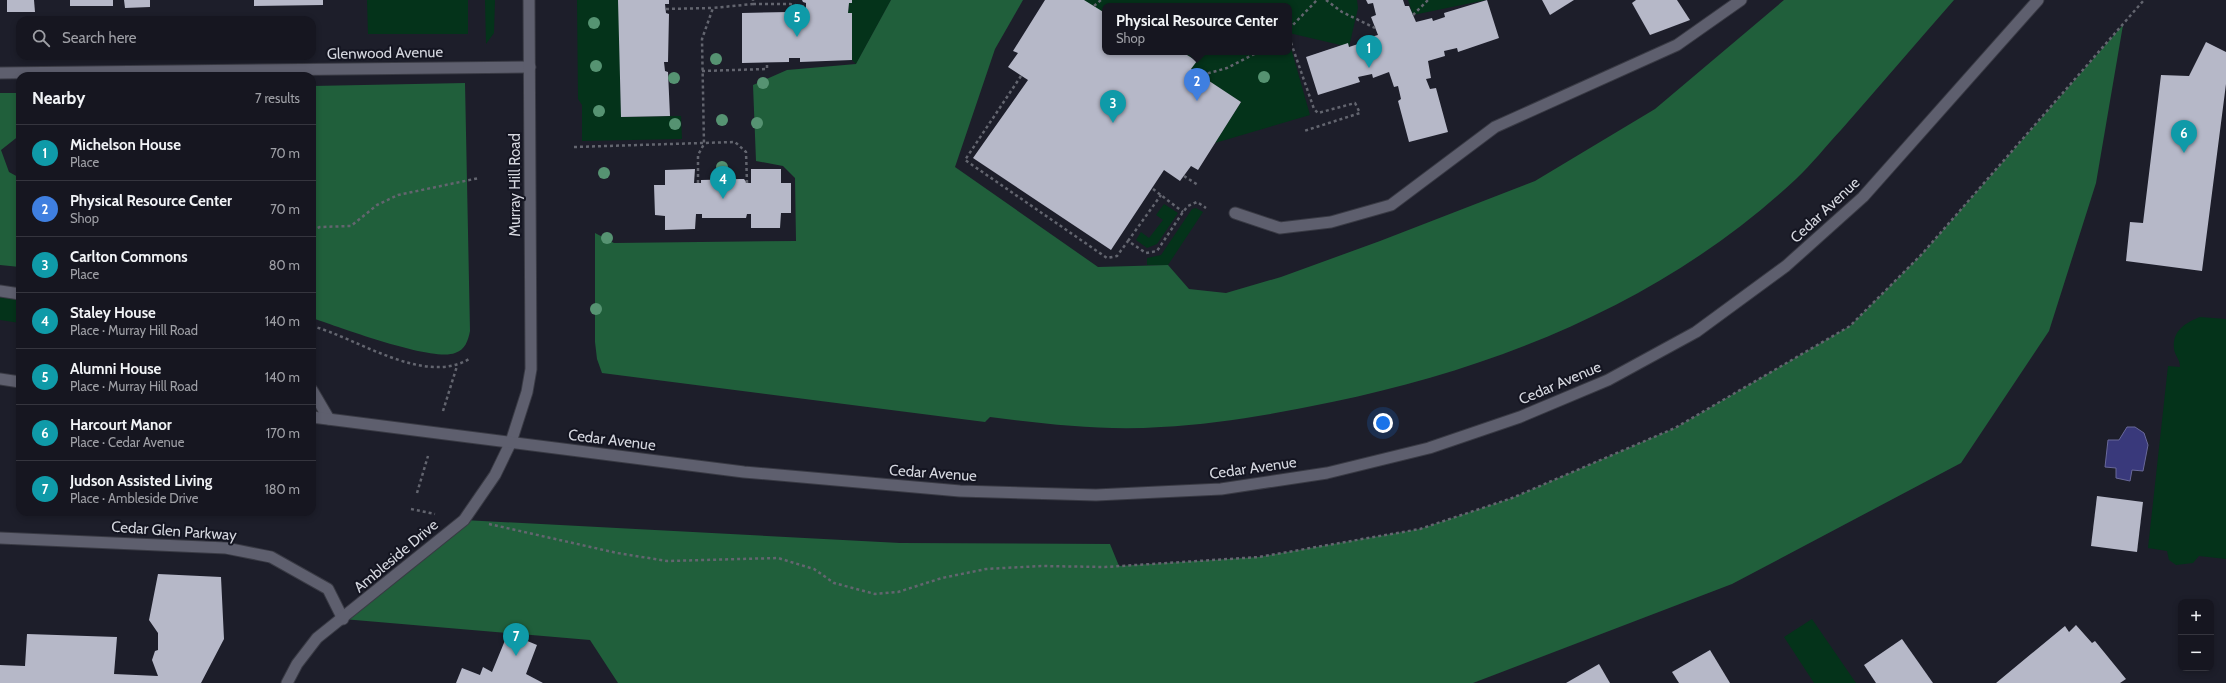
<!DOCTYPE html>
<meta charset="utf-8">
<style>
:root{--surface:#161620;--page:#23232d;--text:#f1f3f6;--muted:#9e9fa5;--line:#35353e;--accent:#2563eb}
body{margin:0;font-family:Cabin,sans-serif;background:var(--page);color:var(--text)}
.controls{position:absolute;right:12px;bottom:12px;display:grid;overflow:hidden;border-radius:8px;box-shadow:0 2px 6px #0003}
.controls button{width:36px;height:36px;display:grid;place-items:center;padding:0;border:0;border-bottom:1px solid var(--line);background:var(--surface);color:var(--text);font:20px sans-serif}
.you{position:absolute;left:1383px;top:423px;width:14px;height:14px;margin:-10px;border:3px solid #fff;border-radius:50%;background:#1a73e8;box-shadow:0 0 0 6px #1a73e833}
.badge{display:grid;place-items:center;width:26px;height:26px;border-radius:50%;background:var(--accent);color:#fff;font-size:13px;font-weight:700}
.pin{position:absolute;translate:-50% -33px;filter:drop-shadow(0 1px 2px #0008)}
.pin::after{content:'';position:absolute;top:21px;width:14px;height:12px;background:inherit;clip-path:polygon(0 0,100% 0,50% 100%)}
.popup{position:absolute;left:1102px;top:3px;width:190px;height:52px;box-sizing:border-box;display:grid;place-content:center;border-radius:8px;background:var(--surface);filter:drop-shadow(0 1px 3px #0005);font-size:13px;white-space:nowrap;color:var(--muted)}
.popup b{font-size:15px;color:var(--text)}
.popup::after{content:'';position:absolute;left:50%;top:100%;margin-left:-8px;border:8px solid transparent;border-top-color:var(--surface)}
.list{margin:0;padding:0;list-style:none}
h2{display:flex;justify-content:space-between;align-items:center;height:52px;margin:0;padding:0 16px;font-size:17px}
h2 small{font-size:13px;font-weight:400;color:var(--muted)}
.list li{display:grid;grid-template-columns:26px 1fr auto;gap:12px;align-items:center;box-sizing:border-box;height:56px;padding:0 16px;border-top:1px solid var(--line)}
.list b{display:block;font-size:15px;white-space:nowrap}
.list p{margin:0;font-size:13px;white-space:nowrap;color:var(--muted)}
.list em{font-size:13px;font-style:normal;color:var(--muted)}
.icon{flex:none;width:22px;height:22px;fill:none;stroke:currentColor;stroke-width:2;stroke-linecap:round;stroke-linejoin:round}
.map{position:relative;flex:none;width:2226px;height:683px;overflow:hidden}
.search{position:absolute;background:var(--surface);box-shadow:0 2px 6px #0003;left:16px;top:16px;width:300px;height:44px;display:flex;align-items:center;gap:10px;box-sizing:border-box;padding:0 14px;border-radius:12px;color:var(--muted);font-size:15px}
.panel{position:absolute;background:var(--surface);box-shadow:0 2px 6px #0003;left:16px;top:72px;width:300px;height:444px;border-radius:12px}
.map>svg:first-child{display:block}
</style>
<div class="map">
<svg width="2226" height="683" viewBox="0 0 2226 683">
<rect width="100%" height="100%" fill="#1d1e2a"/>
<g fill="#04331a">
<path d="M367,0H468V34H368Z"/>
<path d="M485,0H495L494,33L486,44Z"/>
<path d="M577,0H619L621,117L681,116L682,139L582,141V105L578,99Z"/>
<path d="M852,0H891L856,64L852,60V14L848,13L849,3H852Z"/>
<path d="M1083,0H1357L1358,8L1349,47L1289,33V6H1105V14Z"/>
<path d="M1408,0H1486L1413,15Z"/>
<path d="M1289,41L1310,115L1215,143L1241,102L1163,52H1289Z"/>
<path d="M1164,204L1178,213L1157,244L1147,248L1136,240L1141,232L1149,238L1163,220L1156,215Z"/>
<path d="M1196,208L1203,212L1168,265H1147V258L1161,255L1192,209Z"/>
<path d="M0,297L20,300V323L0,320Z"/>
<path d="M2200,317L2226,319V559L2199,556L2193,563L2176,565L2169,560L2167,551L2148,548L2168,366L2180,367C2180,359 2175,356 2174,349C2172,331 2185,323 2200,317Z"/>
<path d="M1812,619L1856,683H1814L1784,637Z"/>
</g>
<g fill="#205f3b">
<path d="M891,0H1023L995,49L955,167L1098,267L1168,265L1189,289L1226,293L1281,277L1380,241L1535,181L1655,109L1784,0H1954C1916,43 1879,87 1841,130C1826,146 1812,164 1796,179C1668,299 1502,367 1332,402C1275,414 1219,424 1161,427C1104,431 1046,424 990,417L985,422L602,373L597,359L595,342V233L614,243L796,241L795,178L783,166L756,161L753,85L787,70L856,64Z"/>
<path d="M2123,25L2096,183L2049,331L1961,463L1732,584L1473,683H618L590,640L343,619L464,520L900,543L1110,544L1119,566L1259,557L1420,529L1512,498L1675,428L1850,326L1922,254Z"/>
<path d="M465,83L470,331C468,341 465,350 455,353C432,362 339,327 312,318V86Z"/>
<path d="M0,93H20V135L1,150L9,172L20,178V267L0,265Z"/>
</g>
<path fill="#39397b" stroke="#686899" d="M2127,427H2135L2144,433L2148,445L2143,471L2132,470L2130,481L2116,478V468L2105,467L2108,440H2119Z"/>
<g fill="#b6b8c8">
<path d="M7,0H34L35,12H7Z"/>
<rect x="70" y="0" width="43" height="6"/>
<path d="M124,0H150V7L125,8Z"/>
<path d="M254,0H323V5L254,6Z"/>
<path d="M618,0H669V4H665L666,13L669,14L668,62H664L665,71L668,72L670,116L621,117Z"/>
<path d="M802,0H852V3H849L848,13H852V60L800,62V58H789V62L742,63V13L789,12L791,15H800V12H806V3L803,2Z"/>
<path d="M1045,0H1084L1105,13V52H1182L1197,61L1191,69L1241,102L1198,170L1191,166L1180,181L1164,170L1111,250L973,158L1028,80L1008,67L1018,53L1013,51Z"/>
<path d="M1366,0H1403L1405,6H1409L1416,22L1432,18L1433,21L1445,17L1444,13L1487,0L1499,38L1458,52L1457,48L1444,51L1445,56L1428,61L1431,78L1426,79L1430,89L1436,88L1448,132L1409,142L1398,101L1401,99L1398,86L1394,87L1389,72L1373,78L1372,74L1358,77L1360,82L1318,95L1306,57L1348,43L1349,47L1361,43L1360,40L1378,35L1371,17L1376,15L1373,3L1368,4Z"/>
<path d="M1542,0H1574L1550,15Z"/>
<path d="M1636,0H1677L1690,20L1650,35L1632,3Z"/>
<path d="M2206,42L2226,52V84L2202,271L2126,261L2130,222L2143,223L2161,75L2189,76Z"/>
<path d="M695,169L694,183H701V180L740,179H744L747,183H751V169H781V183H791V213H781L780,228H751V214H747L746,218H702V214H696L695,229L665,230V216L655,215L654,185H665V170Z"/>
<path d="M2097,496L2143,502L2137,552L2091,546Z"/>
<path d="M158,574L221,577L224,639L201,683H0V665L25,666L27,634L117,637L114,674L158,676L152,660L155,651L158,650V633L149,620Z"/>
<path d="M2076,625L2092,643L2095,641L2126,679L2120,683H1996L2065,626L2069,632Z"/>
<path d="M508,633L537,645L526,674L543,683H456L462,668L480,675L483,667L492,672Z"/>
<path d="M1902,639L1933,683H1876L1864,665Z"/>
<path d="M1710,650L1730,683H1679L1672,672Z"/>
<path d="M1599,664L1610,683H1566Z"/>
</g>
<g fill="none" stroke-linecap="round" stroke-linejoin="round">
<g stroke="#393a44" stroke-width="13">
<g id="service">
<path d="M1235,213L1280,228L1331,222L1391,205L1495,127L1677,45L1741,0"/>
<path d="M0,291L20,294"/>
<path d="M312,390L329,419"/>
</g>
</g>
<g stroke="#393a44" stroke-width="13">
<g id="minor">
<path d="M0,73L530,67"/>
<path d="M0,538L226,548L271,557L328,589L343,619"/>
<path d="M287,683L297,664L317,638L464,520L495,475L511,442"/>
</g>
</g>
<g stroke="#393a44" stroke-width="13">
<path id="tertiary" d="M511,442L527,392L531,369L529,0"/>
</g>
<g stroke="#393a44" stroke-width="13">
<g id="secondary">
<path d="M0,379L20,382"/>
<path d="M312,417L744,472L960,491L1096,495L1221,489L1327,473L1429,448L1520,417L1608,380L1696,332L1786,266L1863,197L2038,0"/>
</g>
</g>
<g stroke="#63656f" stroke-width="2.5" stroke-dasharray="3 3" stroke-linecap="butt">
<path d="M1326,0L1342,12L1375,28"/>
<path d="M753,4H790L806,7"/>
<path d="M1094,6L1101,0"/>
<path d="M666,9L713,8"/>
<path d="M1413,15L1428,0"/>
<path d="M1289,29L1317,0"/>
<path d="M1289,37L1314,109L1318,113L1355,103L1360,113L1304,131"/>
<path d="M702,71L767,69V62"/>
<path d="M1202,75L1227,68L1258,52"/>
<path d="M1021,76L965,160L1107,258L1117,256L1128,241L1146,253L1157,251L1183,212L1188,206L1197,202L1206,208"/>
<path d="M574,147L735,142L746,152L747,183"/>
<path d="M1184,176L1198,185"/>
<path d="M698,183V155L704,144L702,39L713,8L753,4V0"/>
<path d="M1153,189L1183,212"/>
<path d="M312,230L320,227L351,226L377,205L398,195L479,178"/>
<path d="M1128,241L1161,195"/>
<path d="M312,326C357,338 424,386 469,359"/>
<path d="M443,411L457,366"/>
<path d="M417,493L428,456"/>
<path d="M411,509L435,514"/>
<path d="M489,524L617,553L667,561L778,558L814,569L834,583L875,594L898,592L942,578L986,569L1041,566L1105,567L1259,557L1420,529L1512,498L1675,428L1850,326L1922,254L2144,0"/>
</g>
<use href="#service" stroke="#5e5f6e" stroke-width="11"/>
<use href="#minor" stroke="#5e5f6e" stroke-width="11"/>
<use href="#tertiary" stroke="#5e5f6e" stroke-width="11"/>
<use href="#secondary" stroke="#5e5f6e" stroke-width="11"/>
</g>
<g fill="#569372">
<circle cx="594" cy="23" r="6"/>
<circle cx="716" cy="59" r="6"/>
<circle cx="596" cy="66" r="6"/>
<circle cx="1264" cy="77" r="6"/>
<circle cx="674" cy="78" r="6"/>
<circle cx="763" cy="83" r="6"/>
<circle cx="599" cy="111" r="6"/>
<circle cx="722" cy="120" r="6"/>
<circle cx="757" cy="123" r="6"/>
<circle cx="675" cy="124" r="6"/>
<circle cx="722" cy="167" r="6"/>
<circle cx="604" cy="173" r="6"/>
<circle cx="607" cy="238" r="6"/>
<circle cx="596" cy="309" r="6"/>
</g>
<g text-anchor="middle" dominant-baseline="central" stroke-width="4" stroke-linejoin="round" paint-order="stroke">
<g font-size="15" fill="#d5d7df" stroke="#141521">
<text transform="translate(385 53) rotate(-1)">Glenwood Avenue</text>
<text transform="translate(515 185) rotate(-90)">Murray Hill Road</text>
<text transform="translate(1825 210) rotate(-43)">Cedar Avenue</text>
<text transform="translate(1560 383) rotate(-23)">Cedar Avenue</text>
<text transform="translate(612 440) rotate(7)">Cedar Avenue</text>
<text transform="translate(1253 468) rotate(-8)">Cedar Avenue</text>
<text transform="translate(933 473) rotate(4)">Cedar Avenue</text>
<text transform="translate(174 531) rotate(4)">Cedar Glen Parkway</text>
<text transform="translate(396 556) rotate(-40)">Ambleside Drive</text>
</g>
</g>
</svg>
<div class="controls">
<button>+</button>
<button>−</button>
</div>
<div class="you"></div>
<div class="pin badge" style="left:1369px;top:68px;background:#0f9aa8">1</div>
<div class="pin badge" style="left:1197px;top:101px;background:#3f7fe0">2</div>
<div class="popup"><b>Physical Resource Center</b>Shop</div>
<div class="pin badge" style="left:1113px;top:123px;background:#0f9aa8">3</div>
<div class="pin badge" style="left:723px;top:199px;background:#0f9aa8">4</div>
<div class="pin badge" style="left:797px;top:37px;background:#0f9aa8">5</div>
<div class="pin badge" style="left:2184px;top:153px;background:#0f9aa8">6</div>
<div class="pin badge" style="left:516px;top:656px;background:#0f9aa8">7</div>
<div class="search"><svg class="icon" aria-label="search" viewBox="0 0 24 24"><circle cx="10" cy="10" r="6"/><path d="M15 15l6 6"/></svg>Search here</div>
<section class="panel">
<h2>Nearby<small>7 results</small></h2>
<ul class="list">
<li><span class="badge" style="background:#0f9aa8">1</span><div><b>Michelson House</b><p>Place</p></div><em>70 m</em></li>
<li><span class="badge" style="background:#3f7fe0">2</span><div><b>Physical Resource Center</b><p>Shop</p></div><em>70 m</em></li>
<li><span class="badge" style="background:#0f9aa8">3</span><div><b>Carlton Commons</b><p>Place</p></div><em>80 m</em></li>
<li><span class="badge" style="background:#0f9aa8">4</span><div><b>Staley House</b><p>Place · Murray Hill Road</p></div><em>140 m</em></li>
<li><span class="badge" style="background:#0f9aa8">5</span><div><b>Alumni House</b><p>Place · Murray Hill Road</p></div><em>140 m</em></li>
<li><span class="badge" style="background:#0f9aa8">6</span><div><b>Harcourt Manor</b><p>Place · Cedar Avenue</p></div><em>170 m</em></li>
<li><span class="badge" style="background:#0f9aa8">7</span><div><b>Judson Assisted Living</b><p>Place · Ambleside Drive</p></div><em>180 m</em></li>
</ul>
</section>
</div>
